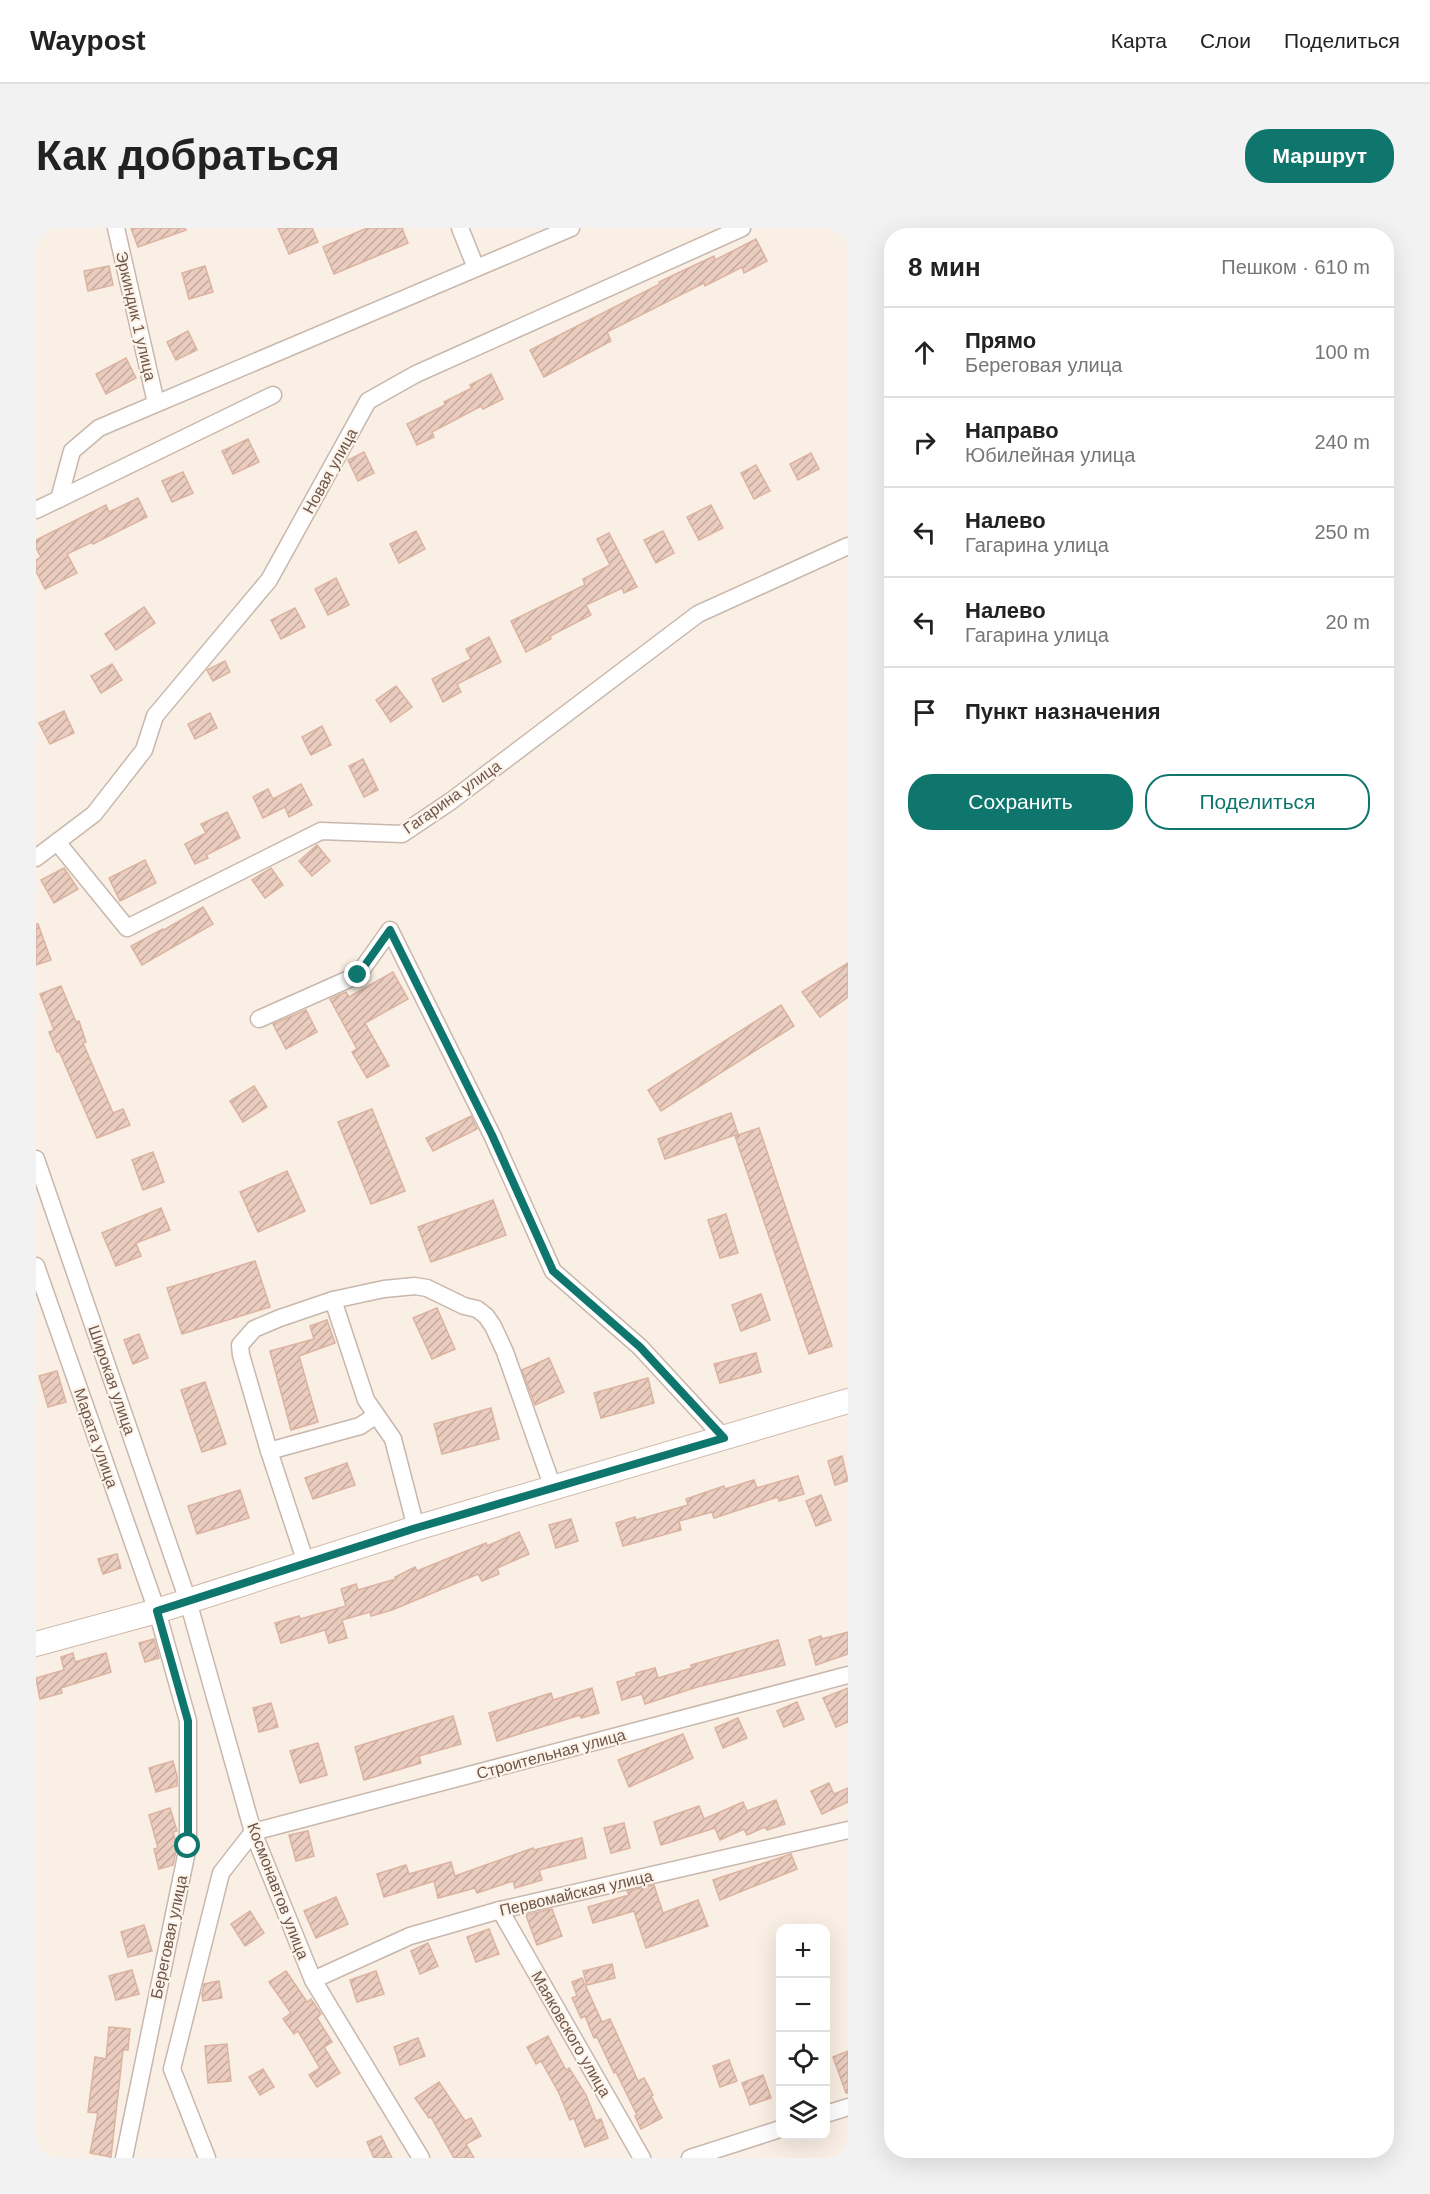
<!DOCTYPE html>
<html lang="ru">
<meta charset="utf-8">
<style>
:root{--surface:#fff;--page:#f2f2f2;--text:#222;--muted:#767676;--line:#e0e0e0;--accent:#0f766e}
body{margin:0;font-family:Helvetica,sans-serif;background:var(--page);color:var(--text)}
.controls{position:absolute;right:18px;bottom:18px;display:grid;overflow:hidden;border-radius:12px;box-shadow:0 6px 24px #0002}
.controls button{width:54px;height:54px;display:grid;place-items:center;padding:0;border:0;border-bottom:2px solid var(--line);background:var(--surface);color:var(--text);font:30px sans-serif}
.stop{position:absolute;width:18px;height:18px;margin:-14px;border:4px solid #0f766e;border-radius:50%;background:#fff}
.stop.end{background:#0f766e;border-color:#fff;box-shadow:0 2px 6px #0008}
.list{margin:0;padding:0;list-style:none}
h2{display:flex;justify-content:space-between;align-items:center;height:78px;margin:0;padding:0 24px;font-size:26px}
h2 small{font-size:20px;font-weight:400;color:var(--muted)}
.list li{display:grid;grid-template-columns:39px 1fr auto;gap:18px;align-items:center;box-sizing:border-box;height:90px;padding:0 24px;border-top:2px solid var(--line)}
.list b{display:block;font-size:22px;white-space:nowrap}
.list p{margin:0;font-size:20px;white-space:nowrap;color:var(--muted)}
.list em{font-size:20px;font-style:normal;color:var(--muted)}
.actions{display:flex;gap:12px;padding:18px 24px}
.actions a{flex:1;padding:14px 0;border:2px solid var(--accent);border-radius:24px;text-align:center;font-size:21px;color:var(--accent)}
.actions .main{background:var(--accent);color:#fff}
.icon{flex:none;width:33px;height:33px;fill:none;stroke:currentColor;stroke-width:2;stroke-linecap:round;stroke-linejoin:round}
.map{position:relative;flex:none;width:812px;height:1930px;overflow:hidden;border-radius:24px}
header{display:flex;align-items:center;gap:36px;box-sizing:border-box;height:84px;padding:0 30px;background:var(--surface);border-bottom:2px solid var(--line)}
header strong{font-size:28px}
nav{display:flex;gap:33px;margin-inline-start:auto;font-size:21px}
.intro{display:flex;align-items:center;justify-content:space-between;box-sizing:border-box;height:144px;padding:0 36px}
h1{margin:0;font-size:42px}
.button{padding:15px 27px;border-radius:24px;background:var(--accent);color:#fff;font-size:21px;font-weight:700}
main{display:flex;gap:36px;padding:0 36px}
aside{flex:1;background:var(--surface);border-radius:24px;box-shadow:0 6px 24px #0002}
.map>svg:first-child{display:block}
</style>
<header>
<strong>Waypost</strong>
<nav><a>Карта</a><a>Слои</a><a>Поделиться</a></nav>
</header>
<div class="intro"><h1>Как добраться</h1><a class="button">Маршрут</a></div>
<main>
<div class="map">
<svg width="812" height="1930" viewBox="0 0 812 1930">
<defs>
<pattern id="building-hatch" width="6" height="6" patternUnits="userSpaceOnUse" patternTransform="scale(1.5)"><rect width="6" height="6" fill="#ebcdbf"/><path d="M-1 1l2-2M0 6l6-6M5 7l2-2" fill="none" stroke="#c3a99d"/></pattern>
</defs>
<rect width="100%" height="100%" fill="#f9efe4"/>
<g fill="url(#building-hatch)" stroke="#dcb3a1" stroke-width="1.5">
<path d="M95,0H149L150,2L102,19Z"/>
<path d="M242,0H276L282,14L253,26Z"/>
<path d="M331,0H366L372,15L298,46L287,19Z"/>
<path d="M720,11L731,33L708,45L706,39L669,58L668,55L571,104L575,113L508,149L494,122L624,56L623,54L642,45L678,28L679,32Z"/>
<path d="M73,38L77,57L52,63L48,43Z"/>
<path d="M169,38L177,64L153,71L146,45Z"/>
<path d="M152,103L161,122L140,132L131,114Z"/>
<path d="M90,130L100,150L70,166L60,146Z"/>
<path d="M455,146L467,171L447,181L445,178L396,204L398,209L381,217L371,196L409,177L408,174L436,160L434,157Z"/>
<path d="M212,211L223,234L197,246L186,223Z"/>
<path d="M328,224L338,245L322,253L312,232Z"/>
<path d="M775,225L783,241L762,252L754,236Z"/>
<path d="M720,237L734,263L718,271L705,245Z"/>
<path d="M147,244L157,265L136,274L126,253Z"/>
<path d="M102,270L111,289L57,316L56,314L31,326L41,345L9,361L0,343V332L5,329L0,320V312L70,277L73,284Z"/>
<path d="M675,277L687,300L663,312L651,289Z"/>
<path d="M380,303L389,321L363,335L354,316Z"/>
<path d="M627,303L638,325L620,335L608,312Z"/>
<path d="M573,305L601,359L588,365L586,360L550,377L555,387L514,408L515,411L490,424L475,393L549,357L547,351L574,337L561,311Z"/>
<path d="M300,350L313,377L292,387L279,361Z"/>
<path d="M108,379L119,395L80,422L69,406Z"/>
<path d="M259,380L269,399L245,411L235,392Z"/>
<path d="M453,409L465,434L421,456L425,464L407,474L396,451L435,431L430,421Z"/>
<path d="M189,433L194,444L177,453L171,442Z"/>
<path d="M76,436L86,452L65,465L55,448Z"/>
<path d="M360,458L376,479L355,494L340,472Z"/>
<path d="M28,483L38,505L14,516L3,495Z"/>
<path d="M174,485L181,500L159,511L152,496Z"/>
<path d="M286,498L295,517L275,527L266,509Z"/>
<path d="M327,531L342,562L328,569L313,538Z"/>
<path d="M265,556L276,577L253,589L249,579L227,590L217,569L232,561L237,571Z"/>
<path d="M191,584L204,610L170,627L172,630L159,636L149,616L170,605L165,596Z"/>
<path d="M281,617L294,633L276,648L263,633Z"/>
<path d="M109,632L120,655L84,673L73,650Z"/>
<path d="M28,640L42,661L18,675L5,652Z"/>
<path d="M235,640L247,657L229,670L216,652Z"/>
<path d="M167,679L177,696L106,737L95,718L127,701L128,702Z"/>
<path d="M0,696H2L15,732L0,737Z"/>
<path d="M812,735V769L784,789L766,764Z"/>
<path d="M357,744L372,771L329,795L353,838L331,850L316,824L321,821L294,771L310,764L313,769Z"/>
<path d="M25,758L40,794L43,793L50,814L47,815L77,885L87,881L94,897L61,910L23,823L21,824L13,804L18,802L4,766Z"/>
<path d="M745,777L758,798L625,883L612,862Z"/>
<path d="M270,782L281,804L250,821L237,796Z"/>
<path d="M218,858L231,879L207,894L194,873Z"/>
<path d="M336,881L369,963L335,976L302,894Z"/>
<path d="M695,885L702,906L629,931L622,911Z"/>
<path d="M435,888L441,901L397,923L390,910Z"/>
<path d="M723,900L796,1118L773,1126L699,908Z"/>
<path d="M117,924L128,954L107,962L96,932Z"/>
<path d="M251,943L269,983L222,1004L204,964Z"/>
<path d="M457,972L470,1007L395,1034L382,999Z"/>
<path d="M125,980L134,1002L100,1015L105,1028L80,1038L66,1005Z"/>
<path d="M690,986L702,1025L684,1030L672,992Z"/>
<path d="M219,1033L234,1079L146,1106L131,1060Z"/>
<path d="M725,1066L734,1092L705,1103L696,1077Z"/>
<path d="M401,1080L419,1121L396,1131L377,1090Z"/>
<path d="M291,1092L299,1115L263,1128L282,1194L255,1202L234,1123L278,1111L274,1098Z"/>
<path d="M103,1106L112,1130L97,1136L88,1112Z"/>
<path d="M720,1125L725,1144L684,1155L678,1136Z"/>
<path d="M513,1130L528,1164L499,1177L486,1142Z"/>
<path d="M21,1143L30,1174L12,1179L3,1148Z"/>
<path d="M612,1150L618,1175L565,1190L558,1165Z"/>
<path d="M169,1154L190,1216L166,1224L145,1162Z"/>
<path d="M455,1180L463,1211L406,1226L398,1196Z"/>
<path d="M806,1228L812,1253L799,1257L792,1233Z"/>
<path d="M311,1235L319,1257L277,1271L269,1250Z"/>
<path d="M762,1248L768,1266L743,1273L742,1269L678,1290L676,1284L643,1293L645,1302L587,1318L580,1295L599,1289L600,1292L652,1277L650,1271L688,1258L689,1261L718,1252L721,1260Z"/>
<path d="M204,1262L213,1290L161,1306L152,1278Z"/>
<path d="M785,1267L795,1292L780,1298L770,1273Z"/>
<path d="M535,1291L542,1313L520,1320L513,1297Z"/>
<path d="M483,1304L493,1326L461,1340L463,1346L446,1353L442,1346L356,1382L335,1388L334,1384L306,1392L311,1410L293,1415L289,1402L245,1415L239,1395L263,1388L264,1391L310,1378L305,1361L320,1356L322,1362L360,1351L359,1349L379,1339L381,1343L450,1315L451,1318Z"/>
<path d="M81,1326L85,1340L67,1346L62,1331Z"/>
<path d="M812,1404V1426L780,1437L773,1412L785,1408L786,1411Z"/>
<path d="M118,1411L123,1430L109,1434L103,1415Z"/>
<path d="M742,1412L749,1437L661,1459L609,1476L606,1466L586,1472L581,1454L601,1448L600,1445L619,1440L622,1450L656,1440L655,1437Z"/>
<path d="M37,1425L39,1434L70,1425L75,1444L25,1460L26,1465L4,1471L0,1450L28,1442L25,1429Z"/>
<path d="M556,1460L563,1485L545,1490L544,1487L461,1513L453,1485L515,1465L517,1472Z"/>
<path d="M812,1460V1494L800,1499L787,1470Z"/>
<path d="M761,1474L768,1491L748,1499L741,1483Z"/>
<path d="M235,1475L242,1499L223,1504L217,1480Z"/>
<path d="M417,1488L425,1516L383,1528L385,1535L328,1552L319,1519Z"/>
<path d="M702,1490L711,1510L687,1520L679,1500Z"/>
<path d="M647,1506L657,1530L593,1559L582,1532Z"/>
<path d="M282,1515L291,1547L264,1555L254,1523Z"/>
<path d="M137,1533L141,1548V1558L120,1564L113,1540Z"/>
<path d="M793,1555L798,1566L812,1560V1574L786,1586L775,1563Z"/>
<path d="M740,1572L749,1596L731,1602L729,1599L711,1607L708,1601L684,1612L679,1600L625,1617L618,1594L663,1578L668,1591L707,1574L711,1583Z"/>
<path d="M134,1580L141,1603L137,1604L141,1618L137,1637L123,1641L118,1621L122,1620L113,1587Z"/>
<path d="M588,1595L594,1620L575,1625L568,1600Z"/>
<path d="M272,1603L278,1628L260,1633L253,1607Z"/>
<path d="M546,1610L550,1630L503,1642L506,1652L479,1660L477,1653L441,1665L439,1660L402,1670L398,1653L348,1669L341,1646L370,1637L373,1646L415,1634L419,1648L497,1620L498,1622Z"/>
<path d="M755,1626L761,1641L684,1672L677,1652Z"/>
<path d="M618,1657L627,1685L662,1672L672,1698L610,1720L598,1683L557,1695L552,1679L593,1667L591,1663Z"/>
<path d="M300,1669L312,1696L280,1710L268,1683Z"/>
<path d="M516,1681L526,1708L501,1717L490,1687Z"/>
<path d="M214,1683L228,1705L209,1718L195,1696Z"/>
<path d="M108,1697L116,1723L92,1729L85,1704Z"/>
<path d="M453,1701L463,1726L440,1734L431,1709Z"/>
<path d="M392,1715L402,1738L384,1746L375,1723Z"/>
<path d="M576,1736L579,1750L551,1757L547,1743Z"/>
<path d="M96,1742L103,1766L80,1772L73,1748Z"/>
<path d="M250,1743L271,1774L275,1771L285,1786L281,1790L296,1814L288,1819L304,1845L281,1859L273,1847L284,1840L262,1803L258,1806L247,1791L255,1785L233,1754Z"/>
<path d="M340,1743L348,1766L321,1774L314,1752Z"/>
<path d="M546,1750L566,1794L574,1791L602,1853L608,1850L617,1867L615,1868L626,1890L605,1901L599,1888L601,1887L580,1844L578,1845L561,1809L558,1810L549,1788L545,1790L536,1770L541,1768L536,1754Z"/>
<path d="M183,1753L186,1770L167,1773L166,1766L168,1756Z"/>
<path d="M73,1799L94,1801L92,1822H87L75,1929L54,1925L62,1885L52,1884L59,1829L70,1831Z"/>
<path d="M512,1808L530,1842L533,1840L550,1867L560,1893L565,1891L572,1910L549,1919L538,1890L534,1892L523,1865L505,1833L500,1836L491,1819Z"/>
<path d="M382,1810L389,1828L364,1837L358,1819Z"/>
<path d="M191,1816L195,1853L172,1855L169,1818Z"/>
<path d="M812,1823V1865H810L797,1829Z"/>
<path d="M693,1832L701,1853L684,1859L677,1838Z"/>
<path d="M227,1841L238,1859L224,1867L213,1849Z"/>
<path d="M727,1847L735,1870L714,1877L706,1855Z"/>
<path d="M403,1854L429,1893L435,1890L445,1908L430,1916L438,1930H418L395,1889L393,1890L379,1870Z"/>
<path d="M345,1908L356,1930H338L331,1914Z"/>
</g>
<g fill="none" stroke-linecap="round" stroke-linejoin="round">
<g stroke="#c8b7ac" stroke-width="19">
<g id="street">
<path d="M80,0L120,175"/>
<path d="M424,0L440,40"/>
<path d="M23,271L237,167"/>
<path d="M0,282L23,271L36,223L63,200L535,0"/>
<path d="M21,614L91,700L285,603L366,606L415,573L662,386L812,318"/>
<path d="M0,630L58,586L108,522L119,488L233,352L332,173L380,146L706,0"/>
<path d="M223,791L322,747L354,702L456,907L517,1043L604,1119L688,1210"/>
<path d="M0,931L152,1373L217,1604L277,1752L385,1930"/>
<path d="M0,1038L121,1383L152,1493V1618L88,1930"/>
<path d="M297,1072L330,1172L357,1211L380,1300"/>
<path d="M233,1223L324,1198L339,1188"/>
<path d="M270,1335L233,1223L205,1127L204,1117L218,1101L244,1090L297,1072L348,1061L379,1058L391,1060L428,1078L441,1081L450,1088L457,1098L469,1124L517,1260"/>
<path d="M464,1682L606,1930"/>
<path d="M277,1752L374,1708L464,1682L812,1602"/>
<path d="M790,1886L812,1879"/>
<path d="M171,1930L136,1841L185,1645L217,1604L812,1447"/>
<path d="M654,1930L744,1901"/>
</g>
</g>
<g stroke="#ceb9ac" stroke-width="26">
<path id="secondary" d="M0,1416L121,1383L380,1300L812,1173"/>
</g>
<use href="#street" stroke="#fff" stroke-width="16"/>
<use href="#secondary" stroke="#fff" stroke-width="24"/>
</g>
<g fill="none" stroke-linecap="round" stroke-linejoin="round">
<path stroke="#0f766e" stroke-width="8" d="M152,1618V1493L121,1383L380,1300L688,1210L604,1119L517,1043L456,907L354,702L322,747"/>
</g>
<g text-anchor="middle" dominant-baseline="central" stroke-width="4.5" stroke-linejoin="round" paint-order="stroke">
<g font-size="16" fill="#6e564d" stroke="#fdf4e9">
<text transform="translate(100 88) rotate(77)">Эркиндик 1 улица</text>
<text transform="translate(294 243) rotate(-61)">Новая улица</text>
<text transform="translate(416 569) rotate(-35)">Гагарина улица</text>
<text transform="translate(76 1152) rotate(71)">Широкая улица</text>
<text transform="translate(60 1210) rotate(71)">Марата улица</text>
<text transform="translate(515 1526) rotate(-15)">Строительная улица</text>
<text transform="translate(242 1663) rotate(69)">Космонавтов улица</text>
<text transform="translate(540 1665) rotate(-13)">Первомайская улица</text>
<text transform="translate(133 1709) rotate(-78)">Береговая улица</text>
<text transform="translate(535 1806) rotate(60)">Маяковского улица</text>
</g>
</g>
</svg>
<div class="controls">
<button>+</button>
<button>−</button>
<button><svg class="icon" aria-label="locate" viewBox="0 0 24 24"><circle cx="12" cy="12" r="6"/><path d="M12 2v4M12 18v4M2 12h4M18 12h4"/></svg></button>
<button><svg class="icon" aria-label="layers" viewBox="0 0 24 24"><path d="M12 4l9 5-9 5-9-5zM3 14l9 5 9-5"/></svg></button>
</div>
<div class="stop" style="left:152px;top:1618px"></div>
<div class="stop end" style="left:322px;top:747px"></div>
</div>
<aside>
<h2>8 мин<small>Пешком · 610 m</small></h2>
<ul class="list">
<li><svg class="icon" aria-label="ahead" viewBox="0 0 24 24"><path d="M12 20V5M6 11l6-6 6 6"/></svg><div><b>Прямо</b><p>Береговая улица</p></div><em>100 m</em></li>
<li><svg class="icon" aria-label="right" viewBox="0 0 24 24"><path d="M7 20v-9h11M14 6l5 5-5 5"/></svg><div><b>Направо</b><p>Юбилейная улица</p></div><em>240 m</em></li>
<li><svg class="icon" aria-label="left" viewBox="0 0 24 24"><path d="M17 20v-9H6M10 6l-5 5 5 5"/></svg><div><b>Налево</b><p>Гагарина улица</p></div><em>250 m</em></li>
<li><svg class="icon" aria-label="left" viewBox="0 0 24 24"><path d="M17 20v-9H6M10 6l-5 5 5 5"/></svg><div><b>Налево</b><p>Гагарина улица</p></div><em>20 m</em></li>
<li><svg class="icon" aria-label="arrive" viewBox="0 0 24 24"><path d="M6 21V4h12l-3 4 3 4H6"/></svg><div><b>Пункт назначения</b></div></li>
</ul>
<div class="actions"><a class="main">Сохранить</a><a>Поделиться</a></div>
</aside>
</main>
